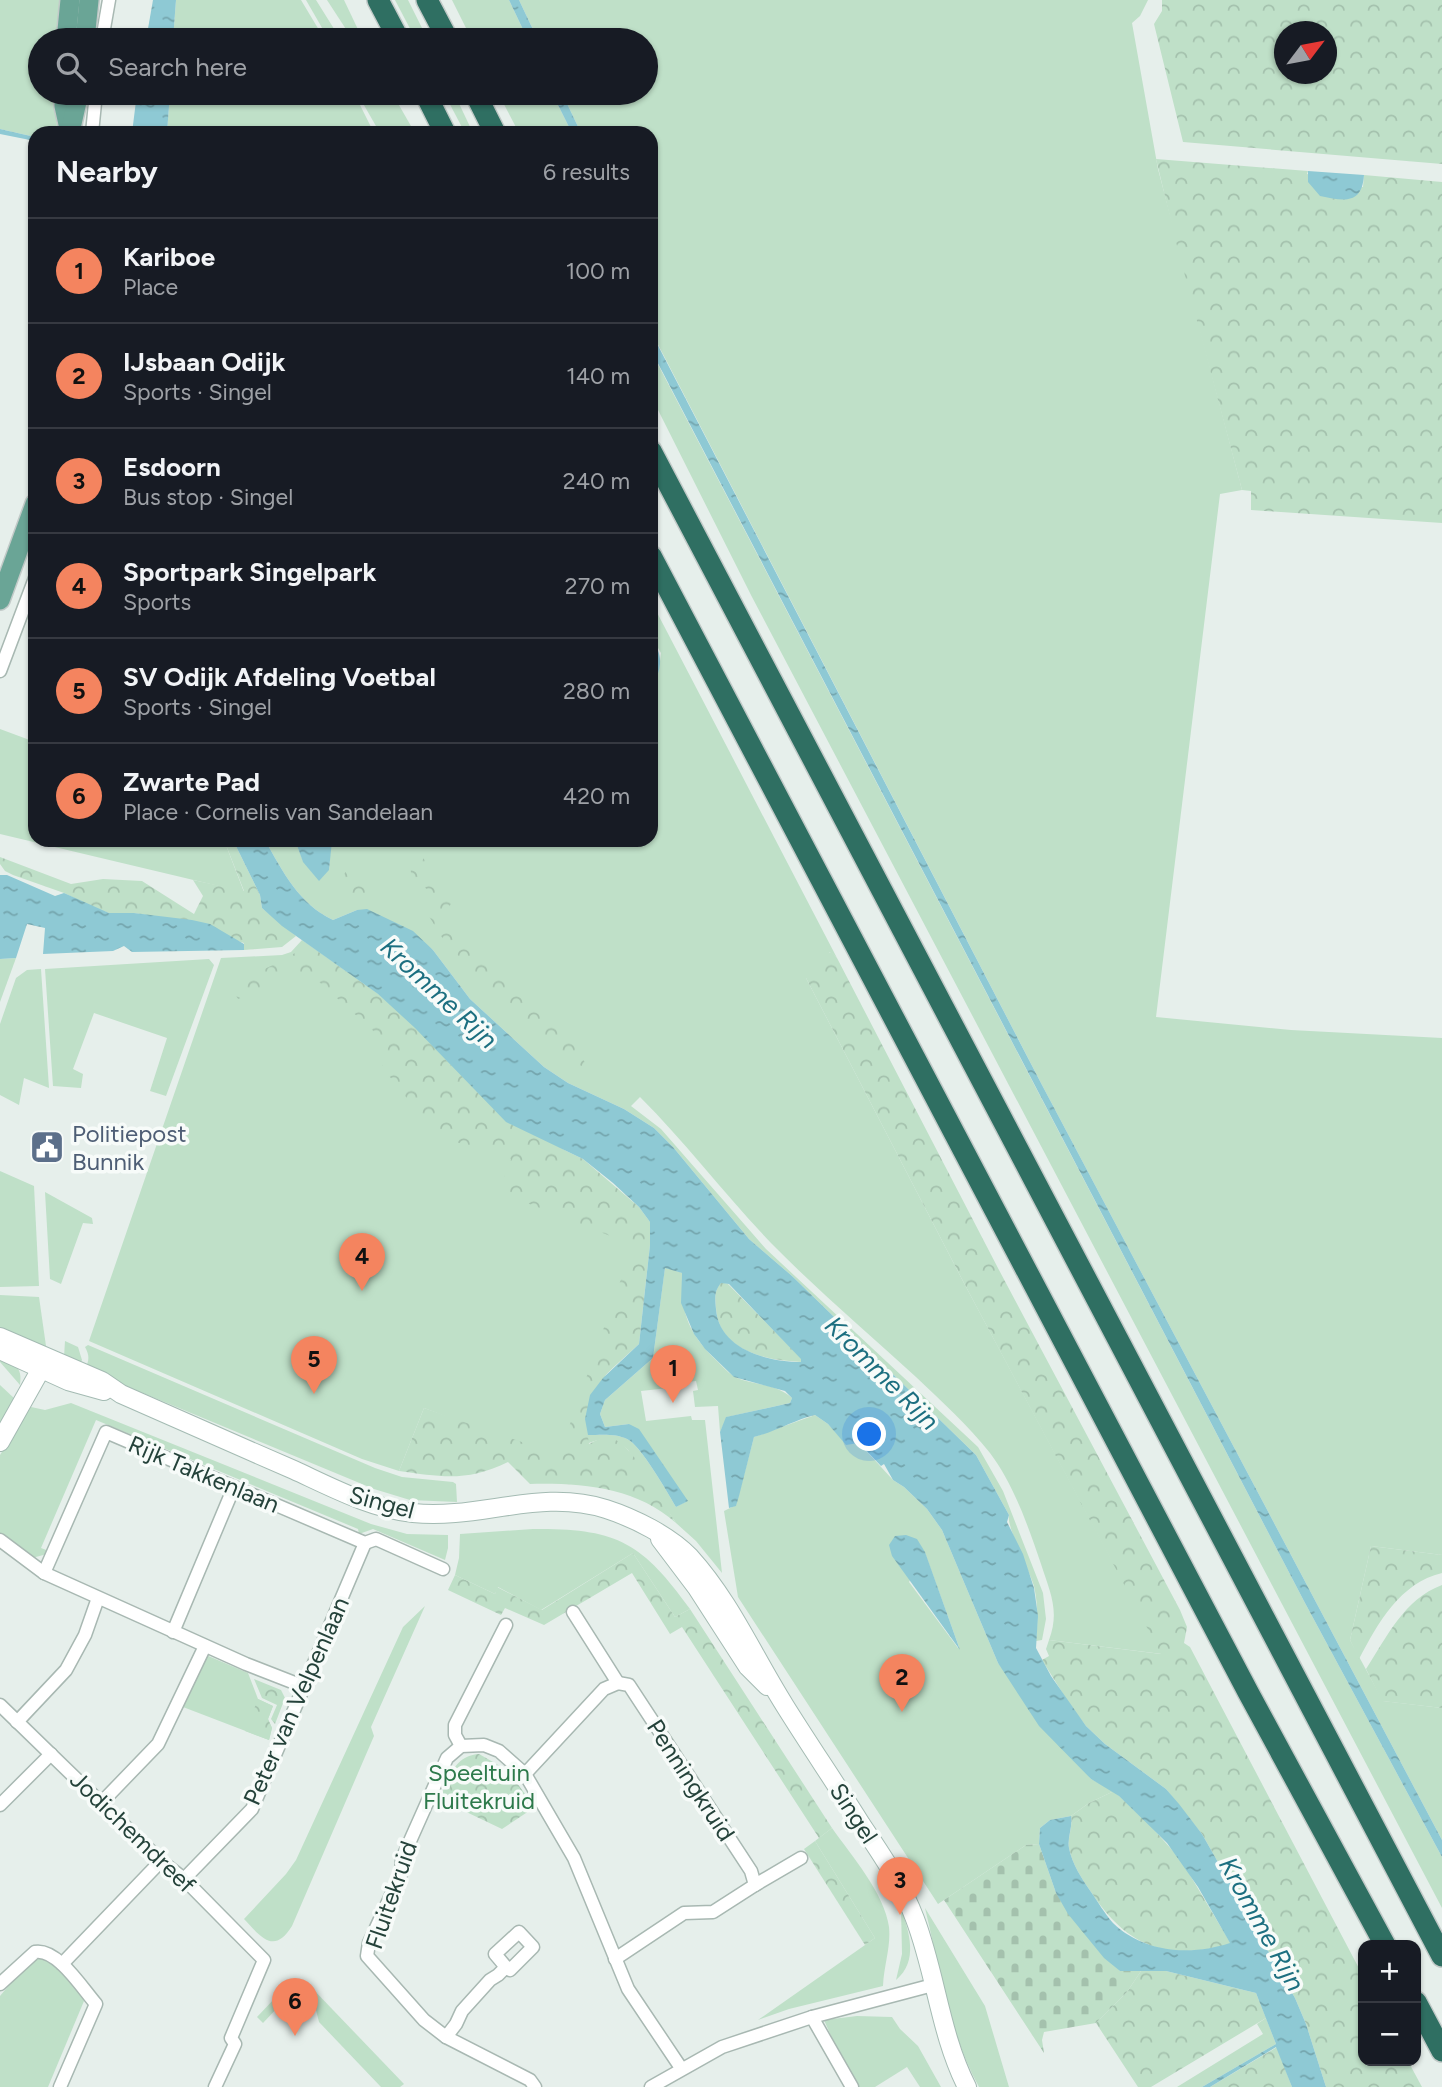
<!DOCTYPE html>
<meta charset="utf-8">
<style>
:root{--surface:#171b24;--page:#20242c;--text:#f1f3f6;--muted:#9ea1a6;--line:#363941;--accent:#f4845f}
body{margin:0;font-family:Figtree,sans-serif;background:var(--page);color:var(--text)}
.controls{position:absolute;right:21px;bottom:21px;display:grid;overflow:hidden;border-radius:14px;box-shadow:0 2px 5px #0004}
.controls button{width:63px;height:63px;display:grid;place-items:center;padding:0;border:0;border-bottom:2px solid var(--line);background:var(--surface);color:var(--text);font:35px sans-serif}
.compass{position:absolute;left:1274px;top:21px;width:63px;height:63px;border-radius:50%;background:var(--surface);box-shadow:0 2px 5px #0004;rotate:58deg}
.you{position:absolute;left:870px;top:1435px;width:24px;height:24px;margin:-18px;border:5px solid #fff;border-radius:50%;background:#1a73e8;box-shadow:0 0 0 10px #1a73e833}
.badge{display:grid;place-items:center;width:46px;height:46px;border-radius:50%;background:var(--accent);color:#111;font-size:23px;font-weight:700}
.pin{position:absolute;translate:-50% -58px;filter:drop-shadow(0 2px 4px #0008)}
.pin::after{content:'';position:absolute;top:37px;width:24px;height:21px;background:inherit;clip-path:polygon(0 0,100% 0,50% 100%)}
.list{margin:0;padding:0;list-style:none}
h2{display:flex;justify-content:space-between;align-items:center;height:91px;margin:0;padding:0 28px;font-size:30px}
h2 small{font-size:23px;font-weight:400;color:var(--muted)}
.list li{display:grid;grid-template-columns:46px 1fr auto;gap:21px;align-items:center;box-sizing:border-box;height:105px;padding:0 28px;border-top:2px solid var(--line)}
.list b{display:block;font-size:26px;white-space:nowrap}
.list p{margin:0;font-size:23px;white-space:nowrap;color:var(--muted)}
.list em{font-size:23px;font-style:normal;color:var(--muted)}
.icon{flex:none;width:38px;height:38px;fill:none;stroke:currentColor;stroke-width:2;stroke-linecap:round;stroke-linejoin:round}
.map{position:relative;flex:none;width:1442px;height:2087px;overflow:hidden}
.search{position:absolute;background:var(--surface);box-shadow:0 2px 5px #0004;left:28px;top:28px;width:630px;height:77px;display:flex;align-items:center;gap:18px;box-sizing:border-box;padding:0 24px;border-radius:38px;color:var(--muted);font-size:26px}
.panel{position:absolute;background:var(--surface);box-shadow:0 2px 5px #0004;left:28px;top:126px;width:630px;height:721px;border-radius:21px}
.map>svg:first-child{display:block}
</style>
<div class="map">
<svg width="1442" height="2087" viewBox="0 0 1442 2087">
<defs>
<pattern id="forest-crowns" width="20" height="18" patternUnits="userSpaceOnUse" patternTransform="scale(1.75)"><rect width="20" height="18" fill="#bfe0c8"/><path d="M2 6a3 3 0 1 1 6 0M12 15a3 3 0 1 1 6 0" fill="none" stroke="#a4c1ad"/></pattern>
<pattern id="cemetery-stones" width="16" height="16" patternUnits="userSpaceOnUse" patternTransform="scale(1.75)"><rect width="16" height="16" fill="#bfe0c8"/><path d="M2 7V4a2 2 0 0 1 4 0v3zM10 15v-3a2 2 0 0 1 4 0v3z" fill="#a4c1ad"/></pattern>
<pattern id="water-ripples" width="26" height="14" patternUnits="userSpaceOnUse" patternTransform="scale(1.75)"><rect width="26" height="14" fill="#8ec9d4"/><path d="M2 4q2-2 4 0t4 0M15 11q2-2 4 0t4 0" fill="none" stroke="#74a5ad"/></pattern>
</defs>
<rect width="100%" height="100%" fill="#e6efeb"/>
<g fill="#bfe0c8" fill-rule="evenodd">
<path d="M0,0H61L57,40H40V93H56L57,133H35V137L0,129Z"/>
<path d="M176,0H301L325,40H173Z"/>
<path d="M306,0H316L341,40H329Z"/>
<path d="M327,0H344L363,40H353Z"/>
<path d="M395,0H408L428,40H416Z"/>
<path d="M452,0H509L528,40H472Z"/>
<path d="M519,0H1148L1140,16L1132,23L1158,169L1242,490L1220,494L1156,1017L1291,1030L1442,1038V1555L1371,1546L1350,1640L1383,1701L1442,1708V1840L1042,1085L651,331V133H581L562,93H646V40H538Z"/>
<path d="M170,93H354L374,133H167Z"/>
<path d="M357,93H392L415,133H380Z"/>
<path d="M444,93H454L473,133H465Z"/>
<path d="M498,93H552L572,133H519Z"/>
<path d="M651,351L1305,1603L1442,1857V1908L752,597L651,396Z"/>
<path d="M651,601L837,958L830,952L806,978L965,1285L1162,1654L1049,1640C1060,1611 1050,1592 1041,1564C1028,1526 1014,1485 990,1453C968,1425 941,1401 916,1377C868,1333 817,1290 771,1243C726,1196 686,1143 640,1097L631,1106L661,1129L766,1249L978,1447L1003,1491L1043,1593L1046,1619L1042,1640L1036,1641C1038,1622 1038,1604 1034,1586C1029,1570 1006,1526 1009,1515L976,1455L792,1276L749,1239L673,1147L654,1128L624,1109L568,1083L544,1067L470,999L433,950L410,932L357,910L333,920C299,904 283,872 265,840H295L303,861L329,870L331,840H651V693L659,669L661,653L651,636Z"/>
<path d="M0,729L35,742V840H224L244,892L0,834Z"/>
<path d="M302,940L378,994L650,1222L588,1435C600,1435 615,1433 627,1439C640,1444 668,1493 676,1507L687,1501L629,1424L605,1427L600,1414L605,1400L653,1358L665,1267L682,1273C681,1312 687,1332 716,1360C722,1366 729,1374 737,1378C755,1385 777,1384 792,1398L790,1403L727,1417L720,1432L718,1406L695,1407L693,1391L698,1390L696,1381L688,1382L687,1386L641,1391L646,1421L691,1416L692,1420H705L722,1573L696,1541L676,1523L628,1450C603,1427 585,1446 560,1460L424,1408L399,1471L362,1459L89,1341L221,958L282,955L291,952Z"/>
<path d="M16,958L0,1002V959Z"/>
<path d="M209,959L214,965L166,1096L150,1091L167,1038L94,1013L73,1069L83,1074L81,1088L53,1086L45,969Z"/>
<path d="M41,969L49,1088L24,1078L19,1105L0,1095V1024L16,978L27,970Z"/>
<path d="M0,1171L34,1186L39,1286L0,1287Z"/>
<path d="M45,1192L92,1218L93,1224L83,1223L61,1284L50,1279Z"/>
<path d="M0,1295L39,1297L47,1353L0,1333Z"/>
<path d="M65,1341L78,1347L82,1360L79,1366L64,1357Z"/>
<path d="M88,1345L375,1468L402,1477L453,1482L456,1484L457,1502L410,1500L374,1489L85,1369C89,1361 90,1356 85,1347Z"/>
<path d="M0,1354C14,1363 23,1367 20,1385L0,1362Z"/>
<path d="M0,1385L15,1399L0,1426Z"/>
<path d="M71,1403L371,1524L407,1534L448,1535V1548L445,1560L373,1529L359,1534L358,1529L96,1420L41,1548L49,1551L47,1554L32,1558L0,1534V1455L31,1407L45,1410Z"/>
<path d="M815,1415L828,1424L846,1444L859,1443L893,1480L904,1487L927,1509L942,1530L998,1663L1091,1779L1114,1791L1089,1803L1071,1816L1050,1820L1040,1828L1039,1844L1026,1845L938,1904L738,1597L724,1511L736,1505L754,1437ZM925,1553L959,1647L958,1648L909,1582Z"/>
<path d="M533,1529C616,1528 642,1542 690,1609L675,1617L633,1553L541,1610L498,1587L495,1594L455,1575L459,1558L460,1534Z"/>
<path d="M425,1606L371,1727L374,1736L292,1926C274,1955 261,1937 244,1919L286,1874L296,1860L403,1627Z"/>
<path d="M206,1655L248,1673L258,1699L273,1706L268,1719L272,1728L269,1740L183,1707Z"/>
<path d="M832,1828C851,1855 885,1894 889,1927C891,1947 884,1965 883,1986L789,2009L758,2020L875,1938L815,1841Z"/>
<path d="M901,1908C909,1932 919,1961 896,1980L902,1954Z"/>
<path d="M925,1908L985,2006L1009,2087H979C950,2035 939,1966 925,1908Z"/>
<path d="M36,1958L58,1961L80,1992L84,2001L48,2087H0V1996L19,1973Z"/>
<path d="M310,1986L404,2084L400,2087H381L319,2022Z"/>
<path d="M275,1998L281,2004L263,2023L257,2017Z"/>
<path d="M857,2016L892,2017L900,2029L918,2046L941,2087H920L907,2067L875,2087H859L843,2063L824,2020Z"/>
<path d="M1266,2018L1276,2044L1202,2087H1177L1263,2034L1257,2024Z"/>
</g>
<g fill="url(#forest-crowns)" fill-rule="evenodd">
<path d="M1162,0H1442V164L1183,142L1154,24L1162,11ZM1284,32H1326V74H1284Z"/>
<path d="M1156,159L1308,171L1307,174L1363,187L1364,175L1442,182V523L1251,510V491L1242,490L1176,242Z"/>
<path d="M224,840H233L260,895L262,908L296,936L282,947L244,950V943L158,917L134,913H109L95,908L64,893L13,875L5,871L0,864V857L71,884L103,879L142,881L194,914L203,896L193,880L244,891Z"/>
<path d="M409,842L455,895L444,918L471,950L548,1007L592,1073L526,1030L443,939L425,910L440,902L411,874Z"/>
<path d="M346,870L386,899L338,891Z"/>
<path d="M306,943L378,994L415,1028L506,1122L583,1159L639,1207L650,1222V1245L639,1344C602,1379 580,1388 589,1444C595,1441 602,1437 610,1438C632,1441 664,1504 676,1523C635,1487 583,1483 530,1484L508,1462C467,1482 442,1477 399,1471L424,1408L559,1455L633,1245L499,1192L511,1159L437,1136L382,1067L389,1045L307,971L238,999L230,986L291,956Z"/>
<path d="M831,952L837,958L999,1270L1180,1610L1187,1627L1184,1643L1190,1647L1363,1976V2061H1408L1422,2087H1326L1306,2024L1295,1998L1202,1834L1166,1789L1105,1744L1086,1726L1070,1705L1042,1660L1049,1656L1046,1649L1049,1640L1161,1654L965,1285L806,978L804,969L821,956Z"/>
<path d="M721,1282L728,1284L802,1359L801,1362C766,1361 718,1350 716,1308C715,1297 714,1292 721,1282Z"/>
<path d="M1371,1546L1442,1555V1573C1400,1583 1378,1623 1359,1659L1350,1640Z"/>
<path d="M633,1553L675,1617L690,1609L832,1828L819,1838L682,1627L670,1634L632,1573L544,1625L505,1608L501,1615L448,1590L455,1575L495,1594L497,1587L542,1610Z"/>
<path d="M1442,1585V1708L1382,1701L1366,1669C1387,1637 1404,1599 1442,1585Z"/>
<path d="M254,1679L281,1690L285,1698L275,1724L271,1719L277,1705L262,1698Z"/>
<path d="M258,1699L273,1706L268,1719L272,1728L269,1740L245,1731Z"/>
<path d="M479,1754L507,1770L535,1807L502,1829L439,1799C450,1778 453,1756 479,1754Z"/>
<path d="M1114,1791L1148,1823L1181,1860L1231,1944C1166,1961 1128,1948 1091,1892C1082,1879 1072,1864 1069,1848C1067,1838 1073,1827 1071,1816L1089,1803Z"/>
<path d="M815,1841L875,1938L865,1945L804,1849Z"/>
<path d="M1141,1971H1166L1256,1993L1266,2018L1151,2087H1138L1096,2023L1127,1992Z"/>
<path d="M1277,2047L1292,2087H1210Z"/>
</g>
<path fill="url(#cemetery-stones)" d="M1039,1844L1056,1893L1120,1971H1141L1127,1992L1096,2023L1044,2032L1042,2040L1044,2053L944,1900L1026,1845Z"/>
<g fill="url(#water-ripples)" fill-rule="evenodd">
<path d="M153,0H176L173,40H146Z"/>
<path d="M509,0H519L538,40H528Z"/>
<path d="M137,93H170L167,133H132Z"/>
<path d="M552,93H562L581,133H572Z"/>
<path d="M0,129L35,137V141L0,134Z"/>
<path d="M1308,171L1364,175C1362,205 1344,201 1320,196L1308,182Z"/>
<path d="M651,332L1042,1085L1442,1840V1857L1305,1603L651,350Z"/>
<path d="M651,636C666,662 660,667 651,693Z"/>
<path d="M233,840H265C283,872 299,904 333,920L357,910L367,909L413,931L433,950L470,999L544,1067L568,1083L624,1109L654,1128L673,1147L749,1239L792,1276L976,1455L1009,1515L1007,1522L1023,1554L1034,1588L1038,1616L1036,1648L1051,1676L1086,1726L1105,1744L1166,1789L1179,1804L1202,1834L1295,1998L1306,2024L1326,2087H1292L1276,2047L1210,2087H1202L1276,2044L1256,1993L1166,1971H1120L1104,1958L1068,1914L1056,1893L1039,1844L1040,1828L1050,1820L1071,1816C1073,1827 1067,1838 1069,1848C1072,1864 1082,1879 1091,1892C1098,1902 1105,1914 1113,1923C1144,1953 1191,1956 1230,1943L1198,1887L1167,1843L1119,1796L1091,1779L1039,1726L998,1663L942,1530L927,1509L904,1487L893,1480L884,1464L881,1466L859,1443L846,1445L828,1424L815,1415C794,1420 775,1432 754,1437L739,1496L736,1506L729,1508L720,1432L726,1417L790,1403L792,1398L785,1391L734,1377L705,1349L694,1334L681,1303L682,1273L665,1268L653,1358L605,1400L600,1414L605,1427L629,1424L639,1429L688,1501L676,1507C668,1493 640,1444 627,1439C615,1433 600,1435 588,1435L585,1419L590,1395L603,1378L639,1344L650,1245V1222L639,1207L613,1183L583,1159L506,1122L415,1028L378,994L282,926L262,908L260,895ZM721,1283L729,1284L801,1359V1362C767,1362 719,1349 716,1309C715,1297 714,1292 721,1283Z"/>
<path d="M295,840L332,841L329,870L319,881L303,862Z"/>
<path d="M0,875H7L55,896L64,893L109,913H134L192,920L210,924L244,944V950L132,952L124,946L113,951L43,954L45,928L27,924L16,958L0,959Z"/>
<path d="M906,1535L917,1539L925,1552L960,1650L892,1556L889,1545L895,1536Z"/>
</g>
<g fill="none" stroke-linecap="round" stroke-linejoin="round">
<g stroke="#a8b8b2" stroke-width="15">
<g id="street">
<path d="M102,40L109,0"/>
<path d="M92,133L96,93"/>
<path d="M0,671L35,578"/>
<path d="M0,1540L44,1573L246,1664L305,1687"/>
<path d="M44,1573L106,1432L365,1543L376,1539L443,1569"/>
<path d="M573,1612L618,1683"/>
<path d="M173,1632L234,1487"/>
<path d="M0,1705L161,1861L184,1879L264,1960L231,2038L235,2044L215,2087"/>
<path d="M17,1722L66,1670L85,1635L98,1598"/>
<path d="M461,1746L455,1735V1725L506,1625"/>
<path d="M525,1774L604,1689L618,1683L629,1685L751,1871L755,1885L713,1912L684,1913L615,1959"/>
<path d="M102,1802L158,1744L205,1646"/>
<path d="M0,1805L51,1754"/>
<path d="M184,1879L252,1809L365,1543"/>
<path d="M755,1885L801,1858"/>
<path d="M62,1964L161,1861"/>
<path d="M0,1984L35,1952C57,1948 82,1988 96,2004L60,2087"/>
<path d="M812,2017L852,2087"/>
<path d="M446,2037L456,2024L462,2011L490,1980L498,1975L506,1967L510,1970L533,1947L519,1932L495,1954L506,1967"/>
<path d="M535,2087L530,2080L446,2037L424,2020L367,1956L369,1943L401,1874L402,1859L447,1758L461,1746L484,1745L499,1751L525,1774L574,1858L628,1989L681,2068"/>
<path d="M651,2087L722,2047L812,2017L933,1985"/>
</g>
</g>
<g stroke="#a4bbb3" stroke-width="20">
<g id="secondary">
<path d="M0,1337L102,1381L121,1394C178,1419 236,1445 294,1470C331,1487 372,1509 413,1513C480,1520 540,1488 606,1509C634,1518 670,1536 690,1557C730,1601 754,1657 785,1706C810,1746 836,1784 861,1824C881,1854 902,1884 915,1919C936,1974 940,2034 967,2087"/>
<path d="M0,1350L68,1381L104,1391"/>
<path d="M0,1442L46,1360"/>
<path d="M660,1539L697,1588L748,1667L767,1686"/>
</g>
</g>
<g stroke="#c2cac8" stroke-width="22">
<g id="primary">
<path d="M66,40L70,0"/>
<path d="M85,40L89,0"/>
<path d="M64,93V106L70,133"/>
<path d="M71,128L79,93"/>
<path d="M0,600L35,504"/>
</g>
</g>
<g stroke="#c2cac8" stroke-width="24">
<g id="highway">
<path d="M378,0L399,40"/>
<path d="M427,0L448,40"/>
<path d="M425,93L445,133"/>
<path d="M475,93L495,133"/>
<path d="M651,451L1442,1956"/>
<path d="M651,556L1248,1692L1385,1945"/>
<path d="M1416,2002L1442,2051"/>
</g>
</g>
<use href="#street" stroke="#fff" stroke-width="12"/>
<use href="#secondary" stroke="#fff" stroke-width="18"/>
<use href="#primary" stroke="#6aa596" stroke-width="19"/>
<use href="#highway" stroke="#2f6f62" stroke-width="21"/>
</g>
<defs>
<g id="civic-square" transform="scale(1.75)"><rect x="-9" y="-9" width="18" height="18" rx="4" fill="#5c6f8a" stroke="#f7fbf9"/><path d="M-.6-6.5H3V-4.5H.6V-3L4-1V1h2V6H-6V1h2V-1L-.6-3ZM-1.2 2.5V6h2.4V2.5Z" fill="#fff"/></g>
</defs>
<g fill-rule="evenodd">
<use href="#civic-square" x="47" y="1147"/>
</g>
<g text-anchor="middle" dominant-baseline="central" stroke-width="7" stroke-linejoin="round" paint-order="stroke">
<g font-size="24" fill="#4e5e75" stroke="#f7fbf9" text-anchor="start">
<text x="72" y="1133">Politiepost<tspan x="72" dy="28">Bunnik</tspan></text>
</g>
<g font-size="24" fill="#24423a" stroke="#f7fbf9">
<text transform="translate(204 1474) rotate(23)">Rijk Takkenlaan</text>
<text transform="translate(382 1502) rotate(15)">Singel</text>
<text transform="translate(296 1701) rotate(-66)">Peter van Velpenlaan</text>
<text transform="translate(691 1780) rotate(57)">Penningkruid</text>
<text transform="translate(854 1813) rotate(57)">Singel</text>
<text transform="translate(133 1832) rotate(44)">Jodichemdreef</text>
<text transform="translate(391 1895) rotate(-71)">Fluitekruid</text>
</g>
<g font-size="24" fill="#2d7a4b" stroke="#f7fbf9">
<text x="479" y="1772">Speeltuin<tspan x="479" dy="28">Fluitekruid</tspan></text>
</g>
<g font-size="26" font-style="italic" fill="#1c6f80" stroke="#f7fbf9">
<text transform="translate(439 993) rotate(43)">Kromme Rijn</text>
<text transform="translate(882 1373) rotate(45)">Kromme Rijn</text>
<text transform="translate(1262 1924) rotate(61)">Kromme Rijn</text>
</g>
</g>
</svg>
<div class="controls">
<button>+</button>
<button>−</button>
</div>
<svg class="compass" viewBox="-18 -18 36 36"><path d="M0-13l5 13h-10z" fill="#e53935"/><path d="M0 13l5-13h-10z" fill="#9ea1a6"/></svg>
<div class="you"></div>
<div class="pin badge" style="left:673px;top:1403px">1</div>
<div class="pin badge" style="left:902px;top:1712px">2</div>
<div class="pin badge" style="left:900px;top:1915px">3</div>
<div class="pin badge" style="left:362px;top:1291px">4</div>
<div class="pin badge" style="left:314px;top:1394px">5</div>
<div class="pin badge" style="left:295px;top:2036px">6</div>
<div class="search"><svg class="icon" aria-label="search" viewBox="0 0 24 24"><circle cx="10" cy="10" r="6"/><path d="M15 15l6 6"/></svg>Search here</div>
<section class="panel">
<h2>Nearby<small>6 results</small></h2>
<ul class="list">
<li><span class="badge">1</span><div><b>Kariboe</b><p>Place</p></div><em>100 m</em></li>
<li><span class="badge">2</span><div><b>IJsbaan Odijk</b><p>Sports · Singel</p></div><em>140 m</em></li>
<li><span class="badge">3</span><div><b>Esdoorn</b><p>Bus stop · Singel</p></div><em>240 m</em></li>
<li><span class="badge">4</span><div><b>Sportpark Singelpark</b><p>Sports</p></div><em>270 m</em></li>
<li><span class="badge">5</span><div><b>SV Odijk Afdeling Voetbal</b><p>Sports · Singel</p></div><em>280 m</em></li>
<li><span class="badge">6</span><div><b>Zwarte Pad</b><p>Place · Cornelis van Sandelaan</p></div><em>420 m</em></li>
</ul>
</section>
</div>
